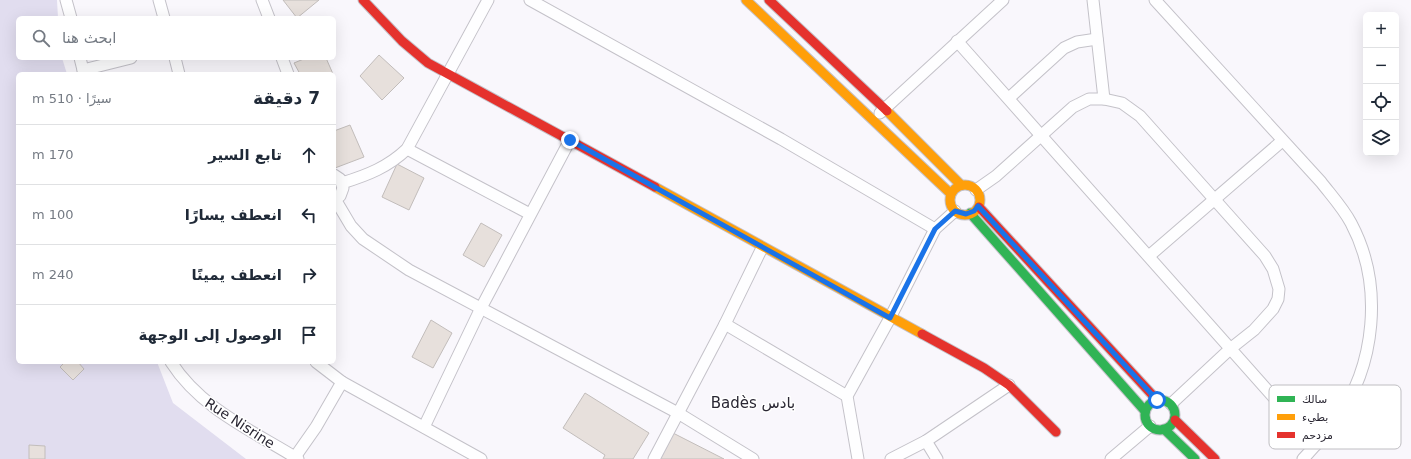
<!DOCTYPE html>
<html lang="ar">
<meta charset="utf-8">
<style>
:root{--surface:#fff;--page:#f6f6f7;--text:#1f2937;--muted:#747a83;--line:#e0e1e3}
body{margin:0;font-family:"DejaVu Sans","Noto Naskh Arabic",sans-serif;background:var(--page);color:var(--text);direction:rtl}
.controls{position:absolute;right:12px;top:12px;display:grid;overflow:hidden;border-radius:6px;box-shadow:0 4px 16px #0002}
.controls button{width:36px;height:36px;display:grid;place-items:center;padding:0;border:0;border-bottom:1px solid var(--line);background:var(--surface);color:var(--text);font:20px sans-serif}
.stop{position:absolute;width:12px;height:12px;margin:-9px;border:3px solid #1a73e8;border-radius:50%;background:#fff}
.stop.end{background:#1a73e8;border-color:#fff;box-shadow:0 1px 4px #0008}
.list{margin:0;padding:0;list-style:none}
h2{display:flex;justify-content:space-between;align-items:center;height:52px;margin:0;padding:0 16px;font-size:17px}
h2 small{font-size:13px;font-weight:400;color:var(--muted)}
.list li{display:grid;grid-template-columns:26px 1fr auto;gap:12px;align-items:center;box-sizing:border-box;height:60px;padding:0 16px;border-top:1px solid var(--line)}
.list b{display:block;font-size:15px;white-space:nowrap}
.list em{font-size:13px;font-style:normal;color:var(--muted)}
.icon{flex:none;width:22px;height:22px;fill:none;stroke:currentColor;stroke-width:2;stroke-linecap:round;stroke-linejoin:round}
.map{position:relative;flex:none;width:1411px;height:459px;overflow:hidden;direction:ltr}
.search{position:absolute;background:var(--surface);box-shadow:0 4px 16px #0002;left:16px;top:16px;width:320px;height:44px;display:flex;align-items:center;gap:10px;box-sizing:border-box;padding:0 14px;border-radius:6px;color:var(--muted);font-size:15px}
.panel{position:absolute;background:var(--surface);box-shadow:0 4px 16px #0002;left:16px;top:72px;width:320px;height:292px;border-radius:6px;direction:rtl}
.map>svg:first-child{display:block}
</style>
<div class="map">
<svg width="1411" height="459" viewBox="0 0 1411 459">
<rect width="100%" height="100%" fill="#f9f7fc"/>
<path fill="#e1ddef" d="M0,0H57L58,18H18V58H62L67,74H18V362H157L173,403L246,459H0Z"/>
<g fill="#e7e0dc" stroke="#c2bdbb">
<path d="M283,0H319L297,18Z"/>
<path d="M379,55L404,78L382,100L360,76Z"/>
<path d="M306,58H326L333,74H300L294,63Z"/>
<path d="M350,125L364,157L335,168L334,131Z"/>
<path d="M397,164L424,178L409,210L382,197Z"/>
<path d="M481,223L502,235L484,267L463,255Z"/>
<path d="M431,320L452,333L433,368L412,357Z"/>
<path d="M65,362H78L84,369L73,380L60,367Z"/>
<path d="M585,393L649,433L633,459H603L605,455L563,428Z"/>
<path d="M673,433L724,459H660Z"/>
<path d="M29,445L45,446V459H29Z"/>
</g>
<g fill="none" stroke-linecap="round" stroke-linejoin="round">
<g stroke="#c4c2c9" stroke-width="13">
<g id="street">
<path d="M66,0L71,18"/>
<path d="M159,0L164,18"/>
<path d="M262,0L269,18"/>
<path d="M530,0L781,139L935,229"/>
<path d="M1155,0L1321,182C1331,195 1343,208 1351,223C1384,285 1376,366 1335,422C1325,435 1314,447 1303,459"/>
<path d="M957,41L1316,445"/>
<path d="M80,58L84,74"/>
<path d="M175,58L179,74"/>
<path d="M282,58L288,74"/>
<path d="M83,70L131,58"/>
<path d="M1009,98L1064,48L1077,42L1097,39"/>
<path d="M1104,99L1122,103L1140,116L1265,256L1273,269L1279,289L1278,299L1273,309L1254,330L1230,349L1171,404"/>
<path d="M880,113L1003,0"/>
<path d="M407,149L530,214"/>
<path d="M334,175L340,179L343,188L340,196L334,199"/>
<path d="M342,183C368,175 388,167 407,149L488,0"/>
<path d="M976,190L996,176L1073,107L1089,99H1104L1093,0"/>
<path d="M335,199L351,226L363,239L409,270L678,413L753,459"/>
<path d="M1149,256L1282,141"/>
<path d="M725,324L847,396"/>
<path d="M171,362C201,409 253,431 298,459"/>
<path d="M316,362L342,382L481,459"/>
<path d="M424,427L481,308L570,140"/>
<path d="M926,441L937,459"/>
<path d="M295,457L316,427L342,382"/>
<path d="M654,459L725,324L762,248"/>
<path d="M858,459L847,396L890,318L935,229L955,211"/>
<path d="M891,459L926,441L1009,385"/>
<path d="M1111,459L1150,426"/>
</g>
</g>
<g stroke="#c4c2c9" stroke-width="11">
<g id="fast">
<path d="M970,213L1145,411"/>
<circle cx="1160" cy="415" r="15"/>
<path d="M1164,429L1195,459"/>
</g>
</g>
<g stroke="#c4c2c9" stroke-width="11">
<g id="slow">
<path d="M746,0L951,194"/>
<path d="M887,111L961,185"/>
<circle cx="965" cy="200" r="15"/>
<path d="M655,187L922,334"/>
</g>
</g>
<g stroke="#c4c2c9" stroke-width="11">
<g id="jam">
<path d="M363,0L402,41L428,63L655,187"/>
<path d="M769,0L887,111"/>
<path d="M979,207L1157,400"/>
<path d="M922,334L984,368L1009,385L1056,432"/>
<path d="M1175,420L1215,459"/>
</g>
</g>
<use href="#street" stroke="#fefeff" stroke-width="11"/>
<use href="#fast" stroke="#30b455" stroke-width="9"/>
<use href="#slow" stroke="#ff9f0a" stroke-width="9"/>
<use href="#jam" stroke="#e5322d" stroke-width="9"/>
</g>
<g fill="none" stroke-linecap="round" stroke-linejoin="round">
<path stroke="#1a73e8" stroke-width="5" d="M570,140L890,318L935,229L955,211L966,214L974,211L978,206L1157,400"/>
</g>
<g text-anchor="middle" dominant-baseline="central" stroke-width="3" stroke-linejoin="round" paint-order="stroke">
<g font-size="14" fill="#2a2733" stroke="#fff">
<text transform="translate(240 423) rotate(33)">Rue Nisrine</text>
</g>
<g font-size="15" fill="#2a2733" stroke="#fff">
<text x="753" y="403">Badès بادس</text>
</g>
</g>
<rect x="1269" y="385" width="132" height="64" rx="6" fill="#fff" stroke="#bfbec2" stroke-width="1"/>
<rect x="1277" y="396" width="18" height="6" fill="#30b455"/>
<rect x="1277" y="414" width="18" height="6" fill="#ff9f0a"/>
<rect x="1277" y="432" width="18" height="6" fill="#e5322d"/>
<g font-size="11" fill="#2a2733">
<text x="1302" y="403">سالك</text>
<text x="1302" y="421">بطيء</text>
<text x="1302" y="439">مزدحم</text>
</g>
</svg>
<div class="controls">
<button>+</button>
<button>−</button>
<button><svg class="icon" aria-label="locate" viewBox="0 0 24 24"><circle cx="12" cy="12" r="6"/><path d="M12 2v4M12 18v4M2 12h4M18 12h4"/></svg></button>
<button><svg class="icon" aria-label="layers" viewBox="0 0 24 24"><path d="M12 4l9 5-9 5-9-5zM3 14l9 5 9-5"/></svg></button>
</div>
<div class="stop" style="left:1157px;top:400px"></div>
<div class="stop end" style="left:570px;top:140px"></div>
<div class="search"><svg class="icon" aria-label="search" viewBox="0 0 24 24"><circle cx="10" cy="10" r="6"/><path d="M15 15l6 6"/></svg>ابحث هنا</div>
<section class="panel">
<h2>7 دقيقة<small>سيرًا · 510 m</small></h2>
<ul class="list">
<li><svg class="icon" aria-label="ahead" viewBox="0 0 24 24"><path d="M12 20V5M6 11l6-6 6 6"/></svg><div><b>تابع السير</b></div><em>170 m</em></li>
<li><svg class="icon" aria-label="left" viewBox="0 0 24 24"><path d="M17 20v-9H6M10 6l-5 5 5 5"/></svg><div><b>انعطف يسارًا</b></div><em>100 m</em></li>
<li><svg class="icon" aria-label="right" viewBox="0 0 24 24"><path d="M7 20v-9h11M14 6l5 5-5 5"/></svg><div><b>انعطف يمينًا</b></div><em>240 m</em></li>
<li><svg class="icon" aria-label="arrive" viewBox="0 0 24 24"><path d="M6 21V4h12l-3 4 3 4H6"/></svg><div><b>الوصول إلى الوجهة</b></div></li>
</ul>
</section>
</div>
